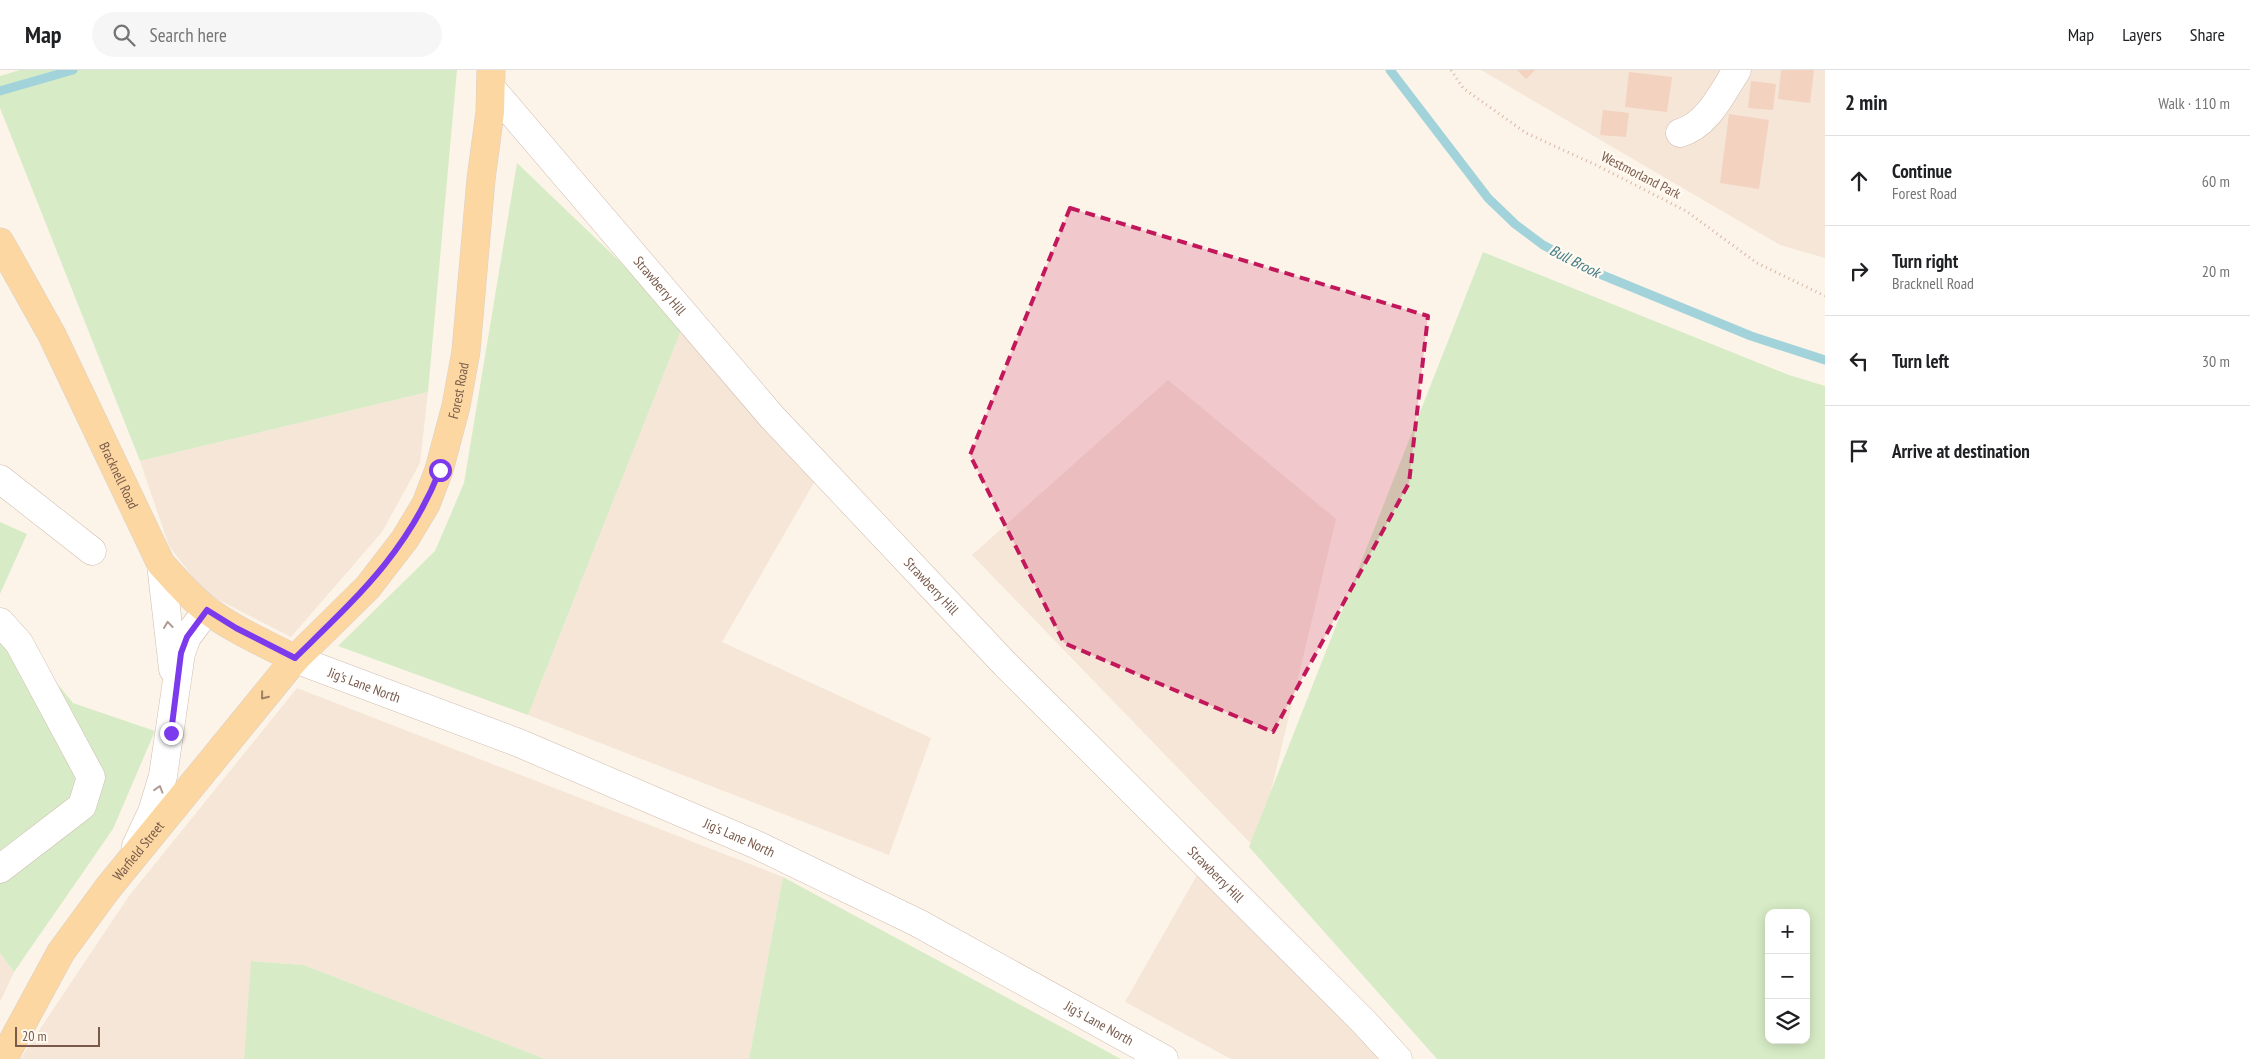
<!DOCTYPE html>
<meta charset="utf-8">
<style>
:root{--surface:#fff;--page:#f6f6f6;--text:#202124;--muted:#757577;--line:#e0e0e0}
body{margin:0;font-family:"PT Sans Narrow",sans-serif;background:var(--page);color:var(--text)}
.controls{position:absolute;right:15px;bottom:15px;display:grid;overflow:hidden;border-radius:10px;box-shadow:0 2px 12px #0003}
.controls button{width:45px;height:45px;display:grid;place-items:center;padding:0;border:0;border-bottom:1px solid var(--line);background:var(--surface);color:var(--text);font:25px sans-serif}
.scale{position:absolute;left:15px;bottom:12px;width:85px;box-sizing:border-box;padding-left:5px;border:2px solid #795a4b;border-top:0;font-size:14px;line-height:18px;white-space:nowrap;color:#795a4b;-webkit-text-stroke:4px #fff9f0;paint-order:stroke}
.stop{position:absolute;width:15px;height:15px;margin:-11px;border:4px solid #7c3aed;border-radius:50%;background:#fff}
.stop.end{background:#7c3aed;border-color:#fff;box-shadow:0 1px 5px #0008}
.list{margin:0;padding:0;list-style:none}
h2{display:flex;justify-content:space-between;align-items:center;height:65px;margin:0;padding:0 20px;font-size:21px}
h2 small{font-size:16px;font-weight:400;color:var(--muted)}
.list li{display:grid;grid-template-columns:32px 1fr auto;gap:15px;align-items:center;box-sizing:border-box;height:90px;padding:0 20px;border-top:1px solid var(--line)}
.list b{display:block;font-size:19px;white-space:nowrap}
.list p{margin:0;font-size:16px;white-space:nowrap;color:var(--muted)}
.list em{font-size:16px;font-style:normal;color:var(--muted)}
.icon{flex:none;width:28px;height:28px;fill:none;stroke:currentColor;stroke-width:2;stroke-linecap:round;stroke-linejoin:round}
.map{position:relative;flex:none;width:1825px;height:989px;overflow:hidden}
header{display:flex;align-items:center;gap:30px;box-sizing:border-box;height:70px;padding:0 25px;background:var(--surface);border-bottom:1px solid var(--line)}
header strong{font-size:24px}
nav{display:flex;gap:28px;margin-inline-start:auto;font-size:18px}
.search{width:350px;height:45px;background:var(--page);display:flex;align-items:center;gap:12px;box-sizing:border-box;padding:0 18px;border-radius:28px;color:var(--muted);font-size:19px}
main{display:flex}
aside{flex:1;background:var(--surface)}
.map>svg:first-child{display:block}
</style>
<header>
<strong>Map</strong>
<div class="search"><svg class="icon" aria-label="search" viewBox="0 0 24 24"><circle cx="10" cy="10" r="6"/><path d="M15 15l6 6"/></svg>Search here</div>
<nav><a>Map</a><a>Layers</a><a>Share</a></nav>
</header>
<main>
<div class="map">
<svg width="1825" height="989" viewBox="0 0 1825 989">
<rect width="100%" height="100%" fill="#fdf4e9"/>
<g fill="#f5e6d7">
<path d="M1481,0H1825V188L1780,175Z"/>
<path d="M684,253L823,397L722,572L931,668L889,785L528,645Z"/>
<path d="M1168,310L1336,449L1257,780L972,485Z"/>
<path d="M428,322L420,393L382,462L291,567L205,523L169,476L140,391Z"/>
<path d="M297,618L783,807L749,989H545L304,895L252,891L244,989H20L129,826Z"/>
<path d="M1205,791L1398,989H1231L1125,932Z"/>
<path d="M0,883L14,902L0,932Z"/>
</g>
<g fill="#d7ecc6" fill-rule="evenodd">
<path d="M20,0H457L428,322L140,391L0,38V6Z"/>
<path d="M517,93L684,253L528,645L338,576L435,481L464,413Z"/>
<path d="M1483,182L1789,305L1825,316V989H1437L1249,777ZM1769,843H1806V970H1769Z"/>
<path d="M0,452L27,464L0,524Z"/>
<path d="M0,544L73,633L155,661L113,759L14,902L0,883Z"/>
<path d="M783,807L1121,989H749Z"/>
<path d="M251,891L304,895L545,989H244Z"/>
</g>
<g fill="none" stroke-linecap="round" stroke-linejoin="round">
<g stroke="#a2d3da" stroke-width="9">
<path d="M1390,0L1488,128L1515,154L1543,175L1590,200L1751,266L1825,290"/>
<path d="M0,21L73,0"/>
</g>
</g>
<g fill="#f3d2c0">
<path d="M1517,0H1535L1526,9Z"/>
<path d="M1781,0H1814L1810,33L1778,29Z"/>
<path d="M1629,2L1672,7L1667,42L1625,37Z"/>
<path d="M1751,11L1776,14L1773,40L1748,38Z"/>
<path d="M1603,40L1629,43L1626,67L1600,65Z"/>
<path d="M1729,44L1769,50L1759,119L1720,113Z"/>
</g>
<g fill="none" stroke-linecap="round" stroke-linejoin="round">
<g stroke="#d0bcae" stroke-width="29">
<g id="minor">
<path id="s1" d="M491,18L772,347L1005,594L1364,952L1398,989"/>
<path d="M1680,63C1708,55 1722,23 1737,0"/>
<path d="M0,409L92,481"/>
<path d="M161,494L173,599"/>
<path d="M0,552L19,573L91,707L82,736L0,799"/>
<path id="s2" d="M295,589L519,673L757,775L918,853L1164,989"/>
<path d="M136,776L152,742L163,706L181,583L187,567L207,540"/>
</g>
</g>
<g stroke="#d9d1cd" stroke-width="29">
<g id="major">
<path id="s3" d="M0,172L52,265L161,494C176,510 190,527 207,540C234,560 266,574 295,589"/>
<path id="s4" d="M3,989L61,882L108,818L295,589L368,517L405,469L426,434L439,400L456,336L466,281L481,109L490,42L491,0"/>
</g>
</g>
<path stroke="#d9b5a2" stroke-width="3" stroke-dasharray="1 4" stroke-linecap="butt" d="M1451,0L1463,18L1526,63L1596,95L1686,141L1757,193L1825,226"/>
<use href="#minor" stroke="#fff" stroke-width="28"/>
<use href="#major" stroke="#fcd7a1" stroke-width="28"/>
</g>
<defs><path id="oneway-chevron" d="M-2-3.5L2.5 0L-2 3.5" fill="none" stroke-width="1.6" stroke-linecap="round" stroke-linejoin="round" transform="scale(1.25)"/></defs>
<g stroke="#af9c93">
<use href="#oneway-chevron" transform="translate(168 555) rotate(-96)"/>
<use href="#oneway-chevron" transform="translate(159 719) rotate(-73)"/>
</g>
<use stroke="#a08065" href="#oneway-chevron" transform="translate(264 626) rotate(129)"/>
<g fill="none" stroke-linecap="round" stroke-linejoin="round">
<path stroke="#7c3aed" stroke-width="6" d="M171,663L181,583L187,567L207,540L236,558L295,588C356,528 407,483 440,400"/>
</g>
<path fill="#c2185b" fill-opacity="0.2" stroke="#c2185b" stroke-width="4" stroke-dasharray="10 6" stroke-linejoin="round" d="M1070,138L1428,246L1409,413L1273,662L1064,573L970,385Z"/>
<g text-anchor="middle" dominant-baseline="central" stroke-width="5" stroke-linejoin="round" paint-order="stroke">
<g font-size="14" fill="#795a4b" stroke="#fff9f0">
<text transform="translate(1641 105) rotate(27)">Westmorland Park</text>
<text stroke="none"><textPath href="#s1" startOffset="260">Strawberry Hill</textPath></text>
<text stroke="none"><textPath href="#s4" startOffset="819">Forest Road</textPath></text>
<text stroke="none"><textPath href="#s3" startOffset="262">Bracknell Road</textPath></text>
<text stroke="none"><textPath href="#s1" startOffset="665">Strawberry Hill</textPath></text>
<text stroke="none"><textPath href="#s2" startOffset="74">Jig's Lane North</textPath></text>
<text stroke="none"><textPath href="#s2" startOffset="479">Jig's Lane North</textPath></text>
<text stroke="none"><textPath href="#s4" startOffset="249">Warfield Street</textPath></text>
<text stroke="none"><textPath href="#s1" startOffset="1070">Strawberry Hill</textPath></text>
<text stroke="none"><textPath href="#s2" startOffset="884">Jig's Lane North</textPath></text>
</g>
<g font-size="15" font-style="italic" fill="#417c85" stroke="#fff9f0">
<text transform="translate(1575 191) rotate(27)">Bull Brook</text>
</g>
</g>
</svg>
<div class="controls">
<button>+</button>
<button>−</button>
<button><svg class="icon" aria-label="layers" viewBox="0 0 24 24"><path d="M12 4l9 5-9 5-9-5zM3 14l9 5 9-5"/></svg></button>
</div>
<div class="scale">20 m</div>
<div class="stop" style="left:440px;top:400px"></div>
<div class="stop end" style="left:171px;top:663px"></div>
</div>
<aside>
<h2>2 min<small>Walk · 110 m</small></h2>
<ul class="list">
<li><svg class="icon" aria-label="ahead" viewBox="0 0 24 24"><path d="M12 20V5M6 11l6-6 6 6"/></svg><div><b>Continue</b><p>Forest Road</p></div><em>60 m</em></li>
<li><svg class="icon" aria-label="right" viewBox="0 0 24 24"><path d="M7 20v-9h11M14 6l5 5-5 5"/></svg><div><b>Turn right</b><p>Bracknell Road</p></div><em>20 m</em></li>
<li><svg class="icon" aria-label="left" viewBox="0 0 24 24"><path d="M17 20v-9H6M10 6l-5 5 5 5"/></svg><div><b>Turn left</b></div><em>30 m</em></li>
<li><svg class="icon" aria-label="arrive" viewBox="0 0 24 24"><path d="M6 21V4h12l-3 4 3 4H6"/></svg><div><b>Arrive at destination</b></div></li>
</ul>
</aside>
</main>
